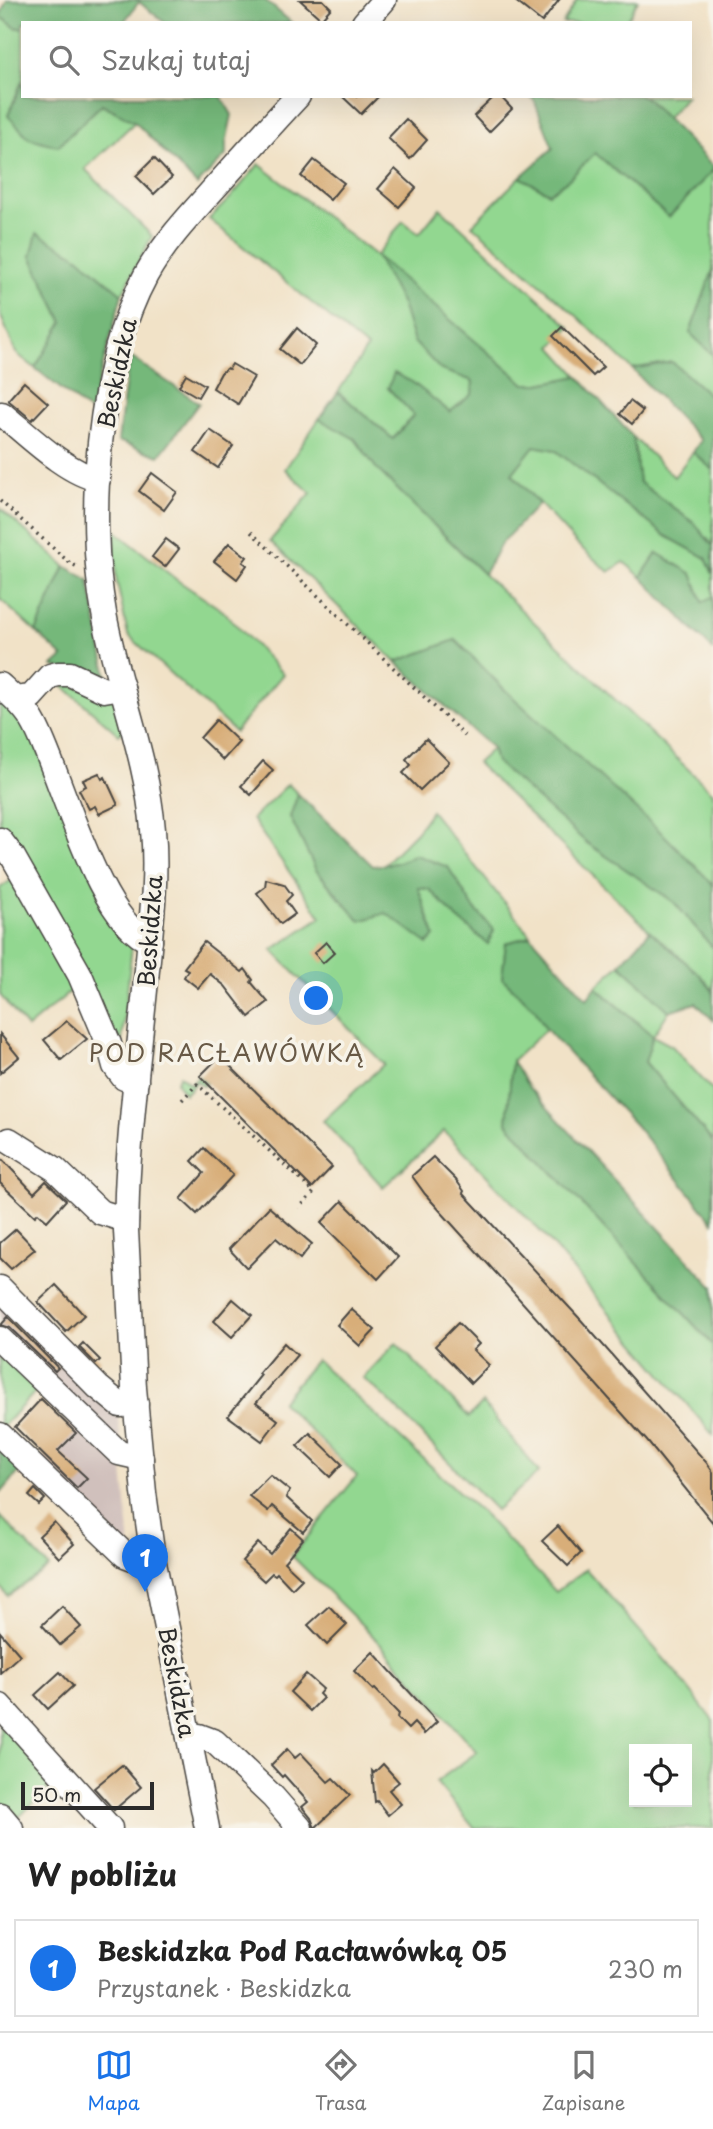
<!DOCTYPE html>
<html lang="pl">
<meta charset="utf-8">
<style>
:root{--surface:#fff;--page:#f2f2f2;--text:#222;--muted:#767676;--line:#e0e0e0;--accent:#1a73e8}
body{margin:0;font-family:"Playpen Sans",sans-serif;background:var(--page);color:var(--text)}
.controls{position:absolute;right:21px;bottom:21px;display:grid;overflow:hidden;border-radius:0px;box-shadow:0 7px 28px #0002}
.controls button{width:63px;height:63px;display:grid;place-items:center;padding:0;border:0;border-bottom:2px solid var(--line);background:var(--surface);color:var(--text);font:35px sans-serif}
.scale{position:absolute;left:21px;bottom:18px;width:133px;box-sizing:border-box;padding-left:7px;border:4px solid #2b2b2b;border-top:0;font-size:19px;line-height:24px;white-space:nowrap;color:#2b2b2b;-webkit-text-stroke:5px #f7f3e8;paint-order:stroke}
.you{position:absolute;left:317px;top:999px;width:24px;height:24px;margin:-18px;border:5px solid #fff;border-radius:50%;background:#1a73e8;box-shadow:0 0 0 10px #1a73e833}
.badge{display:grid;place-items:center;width:46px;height:46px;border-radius:50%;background:var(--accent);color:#fff;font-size:23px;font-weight:700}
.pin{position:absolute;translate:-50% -58px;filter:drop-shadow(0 2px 4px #0008)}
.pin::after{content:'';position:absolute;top:37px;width:24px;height:21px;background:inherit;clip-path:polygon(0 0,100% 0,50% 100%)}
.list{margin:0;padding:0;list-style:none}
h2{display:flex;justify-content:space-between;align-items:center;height:91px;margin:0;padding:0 28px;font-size:30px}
h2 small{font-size:23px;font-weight:400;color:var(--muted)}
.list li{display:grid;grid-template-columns:46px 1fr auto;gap:21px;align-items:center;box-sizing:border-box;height:98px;margin:0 14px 14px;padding:0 14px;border:2px solid var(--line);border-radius:0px}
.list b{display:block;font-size:26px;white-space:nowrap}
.list p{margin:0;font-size:23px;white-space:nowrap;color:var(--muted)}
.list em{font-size:23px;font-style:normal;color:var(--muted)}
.icon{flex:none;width:38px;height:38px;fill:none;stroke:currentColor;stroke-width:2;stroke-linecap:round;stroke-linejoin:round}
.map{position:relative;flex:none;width:713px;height:1828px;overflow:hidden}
.search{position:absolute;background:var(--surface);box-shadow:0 7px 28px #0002;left:21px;right:21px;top:21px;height:77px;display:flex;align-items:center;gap:18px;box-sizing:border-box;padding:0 24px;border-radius:0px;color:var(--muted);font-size:26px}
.sheet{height:203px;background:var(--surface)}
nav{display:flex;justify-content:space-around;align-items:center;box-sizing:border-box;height:98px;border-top:2px solid var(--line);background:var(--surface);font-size:19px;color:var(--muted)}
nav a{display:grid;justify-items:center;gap:4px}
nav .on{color:var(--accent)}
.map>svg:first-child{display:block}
</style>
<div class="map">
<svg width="713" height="1828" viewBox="0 0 713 1828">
<rect width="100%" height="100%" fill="#f7f3e8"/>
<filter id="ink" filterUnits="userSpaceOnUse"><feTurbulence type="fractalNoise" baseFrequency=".0143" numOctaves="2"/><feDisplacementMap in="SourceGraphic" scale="14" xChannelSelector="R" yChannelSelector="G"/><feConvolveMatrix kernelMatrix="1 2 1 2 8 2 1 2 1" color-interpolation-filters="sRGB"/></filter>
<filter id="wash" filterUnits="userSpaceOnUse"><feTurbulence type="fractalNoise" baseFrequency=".00686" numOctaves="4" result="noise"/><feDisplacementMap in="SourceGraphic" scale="28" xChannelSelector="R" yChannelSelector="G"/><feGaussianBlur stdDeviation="1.57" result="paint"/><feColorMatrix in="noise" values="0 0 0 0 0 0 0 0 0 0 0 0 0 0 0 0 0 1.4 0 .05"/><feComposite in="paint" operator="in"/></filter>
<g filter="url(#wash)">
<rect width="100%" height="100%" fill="#f1e2c7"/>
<path fill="#d0c0bc" d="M0,1296L118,1413L130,1547L36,1465L74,1416L0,1350Z"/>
<g fill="#92d790" stroke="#5e815e" stroke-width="2" fill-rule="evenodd">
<path d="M577,0H638L626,23H563Z"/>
<path d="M0,16L15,27L23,29V79L8,115L58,146L102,104L135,122L85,169L152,236L122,294L77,256H31L63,322L35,368L16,353L0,314Z"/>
<path d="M644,96H686L666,119Z"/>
<path d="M595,152L669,217L713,170V270L690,333L713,355V398L672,362L632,369L578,317L472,225L520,177L549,193L569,179Z"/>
<path d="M259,164L376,256L403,221L419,234L440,208L570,327L552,347L578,376L540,384H525L378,258L402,304L414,342L441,370L473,381L472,394L450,412L412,382L388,388L414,415L393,439L338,392L367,348L209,219L231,197Z"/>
<path d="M319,419L355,439L377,469L468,559L713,793V886L506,691L456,640L396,662L270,541L311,493L285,469Z"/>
<path d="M633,437L674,477L693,452L713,470V546L695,524L639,482Z"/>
<path d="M534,446L555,450L666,536L706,558L713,574V597L703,602L692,574L657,553L641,577L624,562L609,572L578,545L512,474Z"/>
<path d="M0,508L65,566L36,632L0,599Z"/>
<path d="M114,530L177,580L223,611L283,674L235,732L128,635L116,578Z"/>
<path d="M60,683L114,696L124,731L119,735Z"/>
<path d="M0,692L27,724L104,901L132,945L120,1059L0,834Z"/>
<path d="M492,749L496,762L587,843L674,902L713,948V991L700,975L650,931L477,763Z"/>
<path d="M288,784L298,794L290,817L316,870L341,900L386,913L435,935L418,888L429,889L457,918L488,943L494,930L473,907L448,867L416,855L396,863L383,865L417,831L431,811L531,936L506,943L502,978L535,1009L546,1029L512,1061L507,1123L713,1345V1435L543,1234L444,1131L383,1187L323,1121L384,1064L272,950L321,917L252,819Z"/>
<path d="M17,876L77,986L27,1028L0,995V888Z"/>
<path d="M620,964L669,1011L653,1036L672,1046L713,1091V1142L645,1062L653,1035L596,987Z"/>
<path d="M180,1075L190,1084L198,1076L206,1083L203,1086L197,1081L185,1094L176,1082Z"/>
<path d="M396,1343L469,1417L483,1403L539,1472L496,1510L387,1399L363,1378Z"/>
<path d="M0,1350L40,1387L1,1428L0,1427Z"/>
<path d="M316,1360L487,1518L556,1592L586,1569L678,1675L713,1721V1828H474L436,1782L477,1752L371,1634L292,1556L357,1476L281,1402ZM634,1749H687V1802H634Z"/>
<path d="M0,1516L49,1567L8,1596L0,1587Z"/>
<path d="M0,1717L59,1778L13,1823L0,1808Z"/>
</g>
<g fill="#75b87a" stroke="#507252" stroke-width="2">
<path d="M7,0H265L292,23H165L139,2L123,23H23V29L15,27L0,16Z"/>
<path d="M23,79V96H221L232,115L226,143V155L197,185L135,122L102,104L58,146L29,138L8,116Z"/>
<path d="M530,96H644L713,166V170L669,217L595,153L569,179L549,193L520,177L553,148L534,100Z"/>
<path d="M37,233L77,256L122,294L90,412L35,368L63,322L31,256Z"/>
<path d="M376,256L525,384H540L578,376L633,437L639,482L695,524L713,546V574L706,558L666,536L555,450L534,446L512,474L539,504L502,542L484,574L377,469L355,439L319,419L338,392L393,439L414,415L388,388L394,373L412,382L450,412L472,394L473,381L441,370L414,342L402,304Z"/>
<path d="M713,270V355L690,333Z"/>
<path d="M132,358L199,403L159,456L118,441L127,373Z"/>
<path d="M672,362L713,398V470L693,452L701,440L632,369Z"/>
<path d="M657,553L692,574L703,602L713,597V650L641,577Z"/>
<path d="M65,566L89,580L108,682L53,666L63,657L36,632Z"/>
<path d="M455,640L506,691L663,834L705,876L713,886V948L674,902L587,843L496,762L492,748L396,662Z"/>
<path d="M298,794L373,866L396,863L416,855L448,867L473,907L494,930L488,944L457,918L429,889L418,888L435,936L428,944L386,913L360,921L316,870L290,817Z"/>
<path d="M650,931L700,975L713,991V1020L696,1003L669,1011L620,964Z"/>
<path d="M531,936L587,999L596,987L653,1036L645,1062L713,1142V1222L636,1126L546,1029L535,1009L502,978L506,943Z"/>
<path d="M512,1061L530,1089L713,1287V1345L507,1123Z"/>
<path d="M0,1442L24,1466L3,1491L0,1492Z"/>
</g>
<g id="blocks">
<g fill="#d8ae79">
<path d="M300,0H323L331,8L321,19Z"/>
<path d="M514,0H559L542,22Z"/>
<path d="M342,96H379L361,114Z"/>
<path d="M495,96H500L512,109L489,132L474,116Z"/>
<path d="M406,119L427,140L410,159L388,138Z"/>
<path d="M154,158L172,177L154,194L136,176Z"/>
<path d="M314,160L344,183L330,200L301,176Z"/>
<path d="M395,169L416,188L399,207L378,189Z"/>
<path d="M562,327L603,367L593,376L553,336Z"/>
<path d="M297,328L316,345L300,365L280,349Z"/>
<path d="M232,364L254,377L238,404L213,388L221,373L227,368L229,369Z"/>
<path d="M186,374L205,385L198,397L179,386Z"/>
<path d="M24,382L48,403L32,420L8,400Z"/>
<path d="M630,401L643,411L632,424L620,414Z"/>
<path d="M210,430L233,446L218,468L195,452Z"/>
<path d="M152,473L177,492L164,510L139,491Z"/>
<path d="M166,539L179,549L165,567L152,557Z"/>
<path d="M229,543L247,557L243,562L247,565L237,579L214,561Z"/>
<path d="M216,720L239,742L223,760L200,738Z"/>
<path d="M426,739L449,762L420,790L403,773L411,765L406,759Z"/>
<path d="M263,761L273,770L251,795L241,786Z"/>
<path d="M99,773L102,779L105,777L118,805L99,814L95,806L89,809L79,790L86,786L83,780Z"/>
<path d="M266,879L284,884L292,895L286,901L295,914L281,924L257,893L265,887Z"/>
<path d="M204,942L242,972L245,969L253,980L251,982L268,1002L249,1017L225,986L210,974L198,988L184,977L188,970L184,968Z"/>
<path d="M326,942L335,952L323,963L314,953Z"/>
<path d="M67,1021L87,1039L61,1060L44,1040Z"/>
<path d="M0,1034L19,1057L0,1073Z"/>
<path d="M220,1056L332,1167L312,1188L200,1076Z"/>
<path d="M204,1148L233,1175L197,1214L181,1199L204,1173L192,1161Z"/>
<path d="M0,1157L34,1193L46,1181L66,1200L47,1221L38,1213L35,1216L0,1183Z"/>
<path d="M433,1157L456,1180L464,1191L463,1193L581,1320L706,1462L713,1472V1523L647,1441L425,1194L412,1176Z"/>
<path d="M342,1201L398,1257L378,1279L321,1223Z"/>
<path d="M269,1207L312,1244L300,1259L276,1238L247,1268L229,1249Z"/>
<path d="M16,1229L35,1249L11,1269L0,1258V1243Z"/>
<path d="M56,1285L84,1315L66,1332L38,1302Z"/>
<path d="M233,1299L252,1315L232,1337L214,1321Z"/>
<path d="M351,1309L375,1330L360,1346L337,1325Z"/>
<path d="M8,1317L58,1368L55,1371L10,1328L1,1325Z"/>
<path d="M458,1323L479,1344L473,1350L489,1365L471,1383L435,1346Z"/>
<path d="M83,1343L100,1360L96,1364L79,1347Z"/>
<path d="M284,1343L297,1355L256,1403L278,1420L262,1441L228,1416L261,1375L259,1373Z"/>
<path d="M41,1399L76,1433L58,1451L87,1478L77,1488L15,1427Z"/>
<path d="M310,1433L342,1464L330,1477L297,1446Z"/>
<path d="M270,1475L290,1491L286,1497L312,1521L303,1532L272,1506L268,1511L249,1496Z"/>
<path d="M35,1489L45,1499L39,1505L29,1496Z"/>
<path d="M54,1522L74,1544L59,1558L39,1536Z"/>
<path d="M558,1526L581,1553L568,1566L542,1541Z"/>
<path d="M291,1528L303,1539L284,1562L302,1579L292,1589L277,1573L275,1575L272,1573L264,1581L242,1561L258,1543L270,1554Z"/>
<path d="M62,1606L81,1627L60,1645L42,1625Z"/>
<path d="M329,1606L347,1625L327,1645L308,1625Z"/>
<path d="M0,1632L20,1655L0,1673Z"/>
<path d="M373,1652L437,1722L424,1734L414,1723L408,1729L397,1718L398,1713L375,1689L373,1690L354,1671Z"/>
<path d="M60,1672L73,1686L48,1709L35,1695Z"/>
<path d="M306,1674L323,1689L319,1694L323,1698L310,1711L290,1692Z"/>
<path d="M287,1749L295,1758L301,1753L328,1782L333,1778L350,1795L315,1828L311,1818L302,1807L308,1802L284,1775L282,1777L271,1765Z"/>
<path d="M383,1764L399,1782L389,1790L401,1804L388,1815L377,1801L375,1802L372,1771L374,1773Z"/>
<path d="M122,1765L141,1787L114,1810L94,1788Z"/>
</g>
</g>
</g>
<g filter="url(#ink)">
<use href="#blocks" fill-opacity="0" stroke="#494642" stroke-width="2"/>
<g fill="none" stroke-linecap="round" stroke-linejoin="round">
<g stroke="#494642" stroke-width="27">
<g id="minor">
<path d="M364,23L384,0"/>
<path d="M2,414C28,435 66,473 98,479"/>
<path d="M0,685C13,697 27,709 35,725C61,774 98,923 150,941"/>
<path d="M16,699L31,697L50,676L58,674H70L104,690L122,687"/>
<path d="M0,840L13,857L80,975L109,1044L115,1066L124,1078L136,1081"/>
<path d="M9,1140L55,1169L100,1212L126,1220"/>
<path d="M0,1288L98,1387L120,1405L136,1404"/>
<path d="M0,1339L119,1453L141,1458"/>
<path d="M0,1435L125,1555L141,1561L153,1558"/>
<path d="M0,1706L110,1828"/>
<path d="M189,1737L199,1736L215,1742L273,1797L300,1828"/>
<path d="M0,1815L11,1828"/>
<path d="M207,1828L153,1558L144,1493L134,1388L126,1230L127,1193C130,1115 141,1037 148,959C152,917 157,873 153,830C147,756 117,686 104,613C86,516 98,363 146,275C165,241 193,212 219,183C245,154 271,125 298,96"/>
</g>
</g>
<g stroke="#494642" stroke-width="3.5" stroke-dasharray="2 5" stroke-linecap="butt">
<path d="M0,501L71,564L78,567"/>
<path d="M251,532L465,736"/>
<path d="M182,1100L197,1084L314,1192L299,1208"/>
</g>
<use href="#minor" stroke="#fff" stroke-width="24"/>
</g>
</g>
<g text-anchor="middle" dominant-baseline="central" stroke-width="7" stroke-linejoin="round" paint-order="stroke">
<g font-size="23" fill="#2b2b2b" stroke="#f7f3e8">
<text transform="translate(116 373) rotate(-78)">Beskidzka</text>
<text transform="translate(149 931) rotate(-86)">Beskidzka</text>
<text transform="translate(178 1682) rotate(79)">Beskidzka</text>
</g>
<g font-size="24" letter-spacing="2" fill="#685946" stroke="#f7f3e8">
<text x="227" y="1052">POD RACŁAWÓWKĄ</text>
</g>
</g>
</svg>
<div class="controls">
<button><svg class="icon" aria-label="locate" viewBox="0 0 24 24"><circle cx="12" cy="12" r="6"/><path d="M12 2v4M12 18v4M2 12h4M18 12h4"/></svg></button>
</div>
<div class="scale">50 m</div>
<div class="you"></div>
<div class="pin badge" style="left:145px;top:1592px">1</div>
<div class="search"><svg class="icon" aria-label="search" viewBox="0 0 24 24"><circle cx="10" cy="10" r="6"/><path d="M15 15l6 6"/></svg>Szukaj tutaj</div>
</div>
<section class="sheet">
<h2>W pobliżu<small></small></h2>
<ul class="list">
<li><span class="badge">1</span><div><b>Beskidzka Pod Racławówką 05</b><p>Przystanek · Beskidzka</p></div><em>230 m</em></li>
</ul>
</section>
<nav>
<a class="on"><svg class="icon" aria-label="map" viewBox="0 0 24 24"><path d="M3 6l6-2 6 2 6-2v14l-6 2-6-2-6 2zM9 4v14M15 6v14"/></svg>Mapa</a>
<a><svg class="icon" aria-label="directions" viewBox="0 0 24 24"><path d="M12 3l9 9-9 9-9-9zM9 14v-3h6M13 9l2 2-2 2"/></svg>Trasa</a>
<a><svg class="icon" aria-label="saved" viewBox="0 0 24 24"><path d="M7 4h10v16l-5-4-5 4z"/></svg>Zapisane</a>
</nav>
